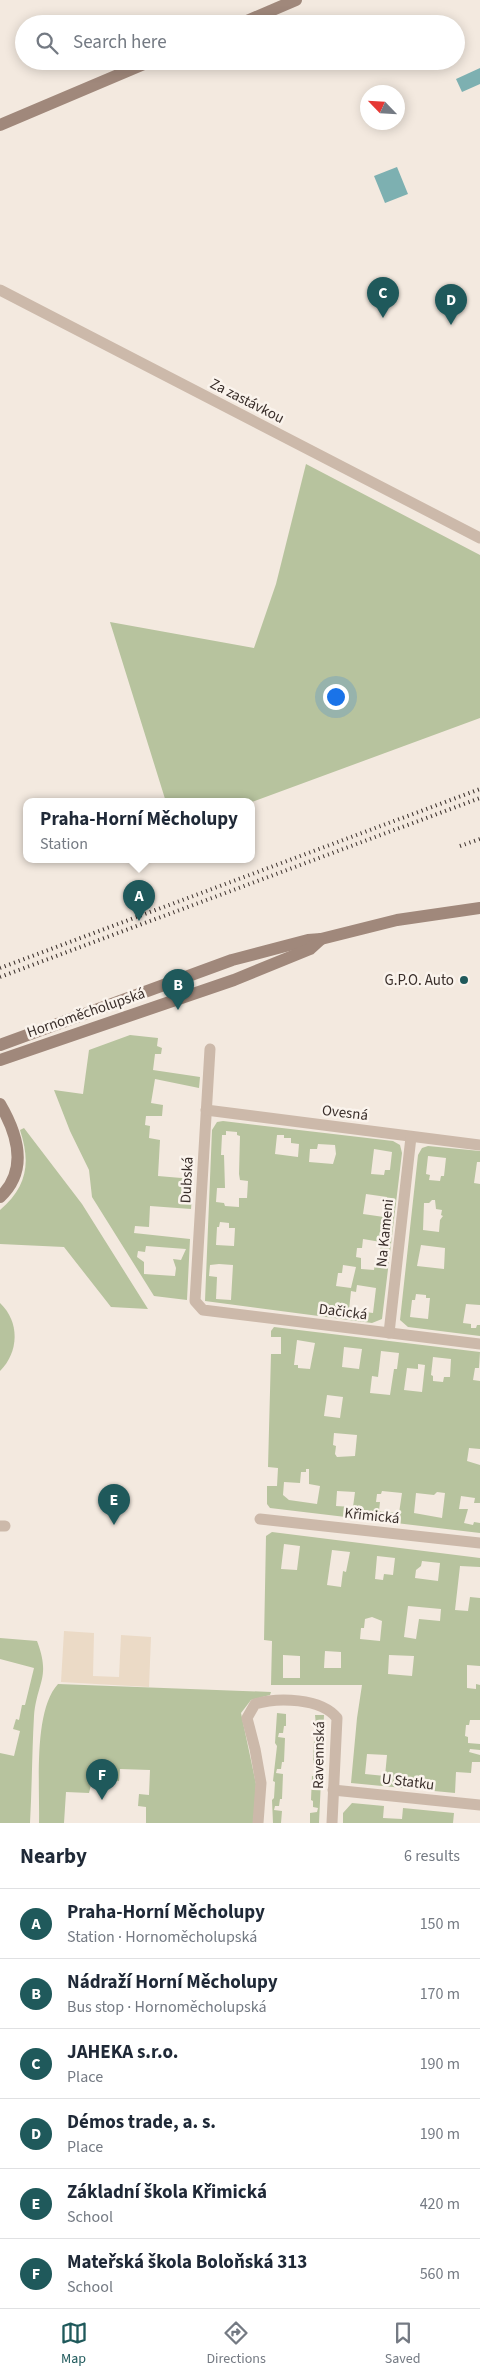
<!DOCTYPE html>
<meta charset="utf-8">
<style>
:root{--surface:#fff;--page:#f6f6f7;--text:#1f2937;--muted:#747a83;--line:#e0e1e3;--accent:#1f595b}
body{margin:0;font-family:"Source Sans 3",sans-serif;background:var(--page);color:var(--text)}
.compass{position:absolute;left:360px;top:85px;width:45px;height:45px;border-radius:50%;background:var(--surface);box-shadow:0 2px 12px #0003;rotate:295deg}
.you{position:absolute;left:335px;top:696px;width:18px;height:18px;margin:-12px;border:4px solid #fff;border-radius:50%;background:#1a73e8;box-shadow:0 0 0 8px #1a73e833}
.badge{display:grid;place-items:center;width:32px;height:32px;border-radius:50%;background:var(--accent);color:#fff;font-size:16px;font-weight:700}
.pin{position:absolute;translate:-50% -41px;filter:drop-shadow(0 1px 2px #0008)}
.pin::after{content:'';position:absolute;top:26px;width:18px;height:15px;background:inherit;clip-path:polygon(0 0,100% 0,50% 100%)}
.popup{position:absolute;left:23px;top:798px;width:232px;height:65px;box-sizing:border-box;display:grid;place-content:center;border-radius:10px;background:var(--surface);filter:drop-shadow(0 1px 4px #0005);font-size:16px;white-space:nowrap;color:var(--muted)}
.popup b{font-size:19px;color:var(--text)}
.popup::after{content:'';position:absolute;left:50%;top:100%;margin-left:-10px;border:10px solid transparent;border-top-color:var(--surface)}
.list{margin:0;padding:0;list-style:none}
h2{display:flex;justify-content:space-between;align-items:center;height:65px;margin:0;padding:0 20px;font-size:21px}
h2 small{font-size:16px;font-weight:400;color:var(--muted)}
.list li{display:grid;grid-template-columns:32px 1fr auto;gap:15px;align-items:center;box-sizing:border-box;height:70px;padding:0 20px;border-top:1px solid var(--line)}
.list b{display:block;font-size:19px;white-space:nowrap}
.list p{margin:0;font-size:16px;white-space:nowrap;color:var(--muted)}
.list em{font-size:16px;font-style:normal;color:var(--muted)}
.icon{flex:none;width:28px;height:28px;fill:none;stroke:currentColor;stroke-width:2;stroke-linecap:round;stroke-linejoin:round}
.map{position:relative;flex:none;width:480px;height:1823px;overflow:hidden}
.search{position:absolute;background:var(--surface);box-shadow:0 2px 12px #0003;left:15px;right:15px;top:15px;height:55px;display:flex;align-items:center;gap:12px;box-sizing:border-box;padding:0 18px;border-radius:28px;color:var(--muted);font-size:19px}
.sheet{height:485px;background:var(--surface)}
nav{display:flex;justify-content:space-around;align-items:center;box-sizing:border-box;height:70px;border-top:1px solid var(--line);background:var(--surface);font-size:14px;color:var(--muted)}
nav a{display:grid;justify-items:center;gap:2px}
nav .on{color:var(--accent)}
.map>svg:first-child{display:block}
</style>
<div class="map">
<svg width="480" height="1823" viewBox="0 0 480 1823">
<rect width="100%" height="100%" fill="#f3e9df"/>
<g fill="#b7c39e" fill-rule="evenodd">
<path d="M306,464L480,555V718L252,802H166L110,622L254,648L276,584Z"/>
<path d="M130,1035L158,1038L157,1046L162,1048L161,1054H155L153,1070L200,1077L199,1088L155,1079L151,1103L163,1105L162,1116H146L145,1125L150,1126L149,1138L160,1140L158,1176L193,1179L191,1209L150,1206L149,1227L135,1226L134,1233L190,1239L187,1300L154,1296L92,1197L89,1170L70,1131L54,1090L83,1094L89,1050ZM146,1246L186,1249L181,1260L173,1259L176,1268L175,1276L144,1274V1262L137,1257L138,1251L145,1252Z"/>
<path d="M223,1121L393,1141L400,1145L402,1153L382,1319L372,1323L205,1301L212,1130L217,1122ZM226,1131L237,1132V1135L240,1136L239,1174L240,1180L248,1181L247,1198H239V1207L225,1206L224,1203L216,1202L217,1188H225L224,1155H221L222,1135H226ZM277,1135H284V1138H291V1143L299,1144L298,1157L275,1154ZM318,1144L335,1145L336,1154L333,1164L309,1162L310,1149H317ZM374,1149L392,1152L390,1170H385L384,1175L371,1174ZM366,1194L387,1197L384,1217L363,1214ZM220,1222L229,1223V1228H235L234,1246L216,1245L217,1227H219ZM363,1239L381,1242L379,1263H375L374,1270L361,1269V1258L356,1257L357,1248H362ZM219,1264L233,1265L231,1300L216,1299L217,1277L209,1276L210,1265ZM343,1265L356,1267L351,1288L336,1286L338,1273H342ZM357,1285L376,1288L373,1313L349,1310L351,1291L356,1292Z"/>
<path d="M24,1128L82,1204L148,1309L111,1307L64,1247L0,1244V1210C27,1187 31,1163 20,1130Z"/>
<path d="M428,1146L480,1151V1162H477L474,1183L480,1184V1305L466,1304L463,1323L471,1324V1328H476L477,1325H480V1336L408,1327L400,1320L418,1155L422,1148ZM428,1156L446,1158L444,1176H441L440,1181L429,1180L430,1175L426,1174ZM432,1200H435L436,1209L442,1210L441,1215L443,1216L440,1220L439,1232L423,1230L424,1203H429ZM421,1245L445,1248L444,1269L417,1266ZM416,1294L426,1295V1298H430L428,1319L410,1317L412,1300H415Z"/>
<path d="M0,1303C20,1322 19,1352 0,1371Z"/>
<path d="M274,1327L480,1352L479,1368H475L473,1380L480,1381V1449L469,1448L467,1461L480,1465V1503H474L475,1498L461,1496L459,1509H468L464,1523L473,1525L474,1522L480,1523V1533L270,1508L267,1504V1486H277L278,1468L268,1467L271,1354H281V1337H271V1331ZM297,1340L315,1343L310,1369L298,1368V1365H294ZM344,1347L362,1349L359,1369L342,1367ZM381,1351L399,1353L397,1369H394L390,1395L370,1393L372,1376L378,1377ZM433,1357L451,1359L450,1377H444L443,1382L433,1381V1376L431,1375ZM418,1364L425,1365L422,1392L404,1390L407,1368L418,1369ZM327,1395L343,1397L340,1418L324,1416ZM334,1433L357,1435L355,1456L337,1457L335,1454L336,1446L333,1445ZM306,1469H309V1484L320,1486L317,1504L289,1500L283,1495L284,1482L300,1483L301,1472H306ZM337,1491L355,1492L353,1507L336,1506ZM382,1491L402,1493L399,1513L379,1511L380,1502H376L377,1494H381ZM437,1492L445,1493L442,1518L414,1513L416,1493L434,1495Z"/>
<path d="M272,1532L480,1558V1567L460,1566L455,1610L468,1611L470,1597L480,1598V1666L467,1665V1688L476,1689V1684L480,1685V1720H470L469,1725H466L465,1736L468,1737V1743L480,1744V1750L470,1749L469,1752L480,1755V1762H472L471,1773L456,1772L455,1793L351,1783L357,1718L362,1685H271L272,1641L264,1640L266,1536ZM284,1544L300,1546L297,1570L281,1569ZM332,1550L350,1552L346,1572L343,1571L341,1587L327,1585ZM377,1556L395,1558L393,1575L384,1574L383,1580L375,1579ZM422,1561L440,1563L438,1581L415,1578L416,1570L421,1566ZM408,1606L441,1609L440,1621L419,1619L416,1639L404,1637ZM372,1617L382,1621L380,1641L360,1639L361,1628H364L365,1619ZM325,1651L341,1652V1668H324ZM283,1655L300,1656V1678H283ZM389,1655L414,1656L412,1676L388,1674ZM367,1754L387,1755L385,1776L365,1774Z"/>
<path d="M0,1638L37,1641C51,1678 37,1682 34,1716C32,1751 32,1787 30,1823H0V1753L14,1756L20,1731L13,1729L16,1719L19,1720L22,1705H25L34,1668L0,1659Z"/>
<path d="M58,1684L271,1692L270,1695L251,1700L241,1713L256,1784L254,1823H146V1807L138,1806L139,1794L149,1795L150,1770L120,1769L119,1781L102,1780V1774H90L89,1780L92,1781L89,1793L66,1792L64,1823H39C40,1786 33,1711 58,1684Z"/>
<path d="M277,1713L286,1714V1726H284L283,1733H279L278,1737L285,1738L284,1762H282L281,1769H277L276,1773L283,1774L282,1799H280L279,1806H275L274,1810L282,1811L281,1823H273L272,1800L274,1798L275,1782L273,1781L277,1746L275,1743Z"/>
<path d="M315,1715H324L319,1823H310V1813L317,1812L318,1808L313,1807V1801L311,1800L312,1776H320V1771H315V1764L313,1763L314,1740H321L322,1735H317Z"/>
<path d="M352,1803L384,1806L383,1818L402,1819L403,1808L454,1813L453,1823H343V1813Z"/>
</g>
<path fill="#ebdac6" d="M64,1631L94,1633L93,1676L119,1677L121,1635L151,1637L149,1687L61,1682Z"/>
<g fill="#7db0b1">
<path d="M480,68V84L462,92L456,79Z"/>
<path d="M397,167L408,194L385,203L374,176Z"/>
</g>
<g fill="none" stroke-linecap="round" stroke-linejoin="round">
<g stroke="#ccb9aa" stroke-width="11">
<path d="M0,290L480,538"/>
<path d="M210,1049L195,1301L203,1310L480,1344"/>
<path d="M206,1110L480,1145"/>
<path d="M389,1333L411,1137"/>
<path d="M260,1519L480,1543"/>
<path d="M0,1526H5"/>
<path d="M333,1790L480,1805"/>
<path d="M258,1823L261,1783L255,1749L247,1718L255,1704C278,1697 321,1698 337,1718L332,1823"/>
</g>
<g stroke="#a0887b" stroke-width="12">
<path d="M240,24L296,0"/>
<path d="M0,125L151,61"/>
<path d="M0,1045L232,960L308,940L321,939L397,920L480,908"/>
<path d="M0,1060L234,980L310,949L321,939"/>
<path d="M0,1104C17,1133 29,1170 0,1197"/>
</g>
<g stroke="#392e2a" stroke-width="4" stroke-dasharray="1 4" stroke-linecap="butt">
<path d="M460,846L480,839"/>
<path d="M0,968L480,789"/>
<path d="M0,977L480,798"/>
</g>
</g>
<circle fill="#1f595b" stroke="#faf3ec" stroke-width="2" cx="464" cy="980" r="5"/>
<g text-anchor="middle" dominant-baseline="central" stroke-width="5" stroke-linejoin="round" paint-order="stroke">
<g font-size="15" fill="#392e2a" stroke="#faf3ec">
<text transform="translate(247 401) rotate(27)">Za zastávkou</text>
<text transform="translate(86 1013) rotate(-19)">Hornoměcholupská</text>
<text transform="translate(345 1113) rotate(7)">Ovesná</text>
<text transform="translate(187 1180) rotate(-87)">Dubská</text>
<text transform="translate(385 1233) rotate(-84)">Na Kameni</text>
<text transform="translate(343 1312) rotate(7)">Dačická</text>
<text transform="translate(372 1516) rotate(6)">Křimická</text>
<text transform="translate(319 1755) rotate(-89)">Ravennská</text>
<text transform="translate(408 1782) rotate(7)">U Statku</text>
</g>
<g font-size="15" fill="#392e2a" stroke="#faf3ec" text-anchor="end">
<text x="454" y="980">G.P.O. Auto</text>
</g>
</g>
</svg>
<svg class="compass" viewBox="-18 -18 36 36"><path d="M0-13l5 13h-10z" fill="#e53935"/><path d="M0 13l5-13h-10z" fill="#747a83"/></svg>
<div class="you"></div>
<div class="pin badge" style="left:139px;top:921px">A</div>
<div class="popup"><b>Praha-Horní Měcholupy</b>Station</div>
<div class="pin badge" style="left:178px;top:1010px">B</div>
<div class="pin badge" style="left:383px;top:318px">C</div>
<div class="pin badge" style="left:451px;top:325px">D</div>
<div class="pin badge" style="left:114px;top:1525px">E</div>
<div class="pin badge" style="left:102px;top:1800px">F</div>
<div class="search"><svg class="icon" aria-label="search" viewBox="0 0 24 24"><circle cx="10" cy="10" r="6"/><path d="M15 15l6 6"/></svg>Search here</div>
</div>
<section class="sheet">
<h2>Nearby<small>6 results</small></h2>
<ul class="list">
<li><span class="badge">A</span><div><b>Praha-Horní Měcholupy</b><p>Station · Hornoměcholupská</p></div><em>150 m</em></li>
<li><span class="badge">B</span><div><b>Nádraží Horní Měcholupy</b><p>Bus stop · Hornoměcholupská</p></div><em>170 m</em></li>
<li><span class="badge">C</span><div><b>JAHEKA s.r.o.</b><p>Place</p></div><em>190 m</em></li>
<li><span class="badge">D</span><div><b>Démos trade, a. s.</b><p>Place</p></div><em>190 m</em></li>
<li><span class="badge">E</span><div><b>Základní škola Křimická</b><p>School</p></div><em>420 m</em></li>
<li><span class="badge">F</span><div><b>Mateřská škola Boloňská 313</b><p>School</p></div><em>560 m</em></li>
</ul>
</section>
<nav>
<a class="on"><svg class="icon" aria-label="map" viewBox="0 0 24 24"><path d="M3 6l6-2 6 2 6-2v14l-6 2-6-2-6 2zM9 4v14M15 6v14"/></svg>Map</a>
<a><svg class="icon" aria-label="directions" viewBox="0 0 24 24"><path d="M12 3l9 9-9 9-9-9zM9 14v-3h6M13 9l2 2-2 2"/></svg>Directions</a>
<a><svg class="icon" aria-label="saved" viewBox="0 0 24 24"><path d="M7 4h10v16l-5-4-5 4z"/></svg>Saved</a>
</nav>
